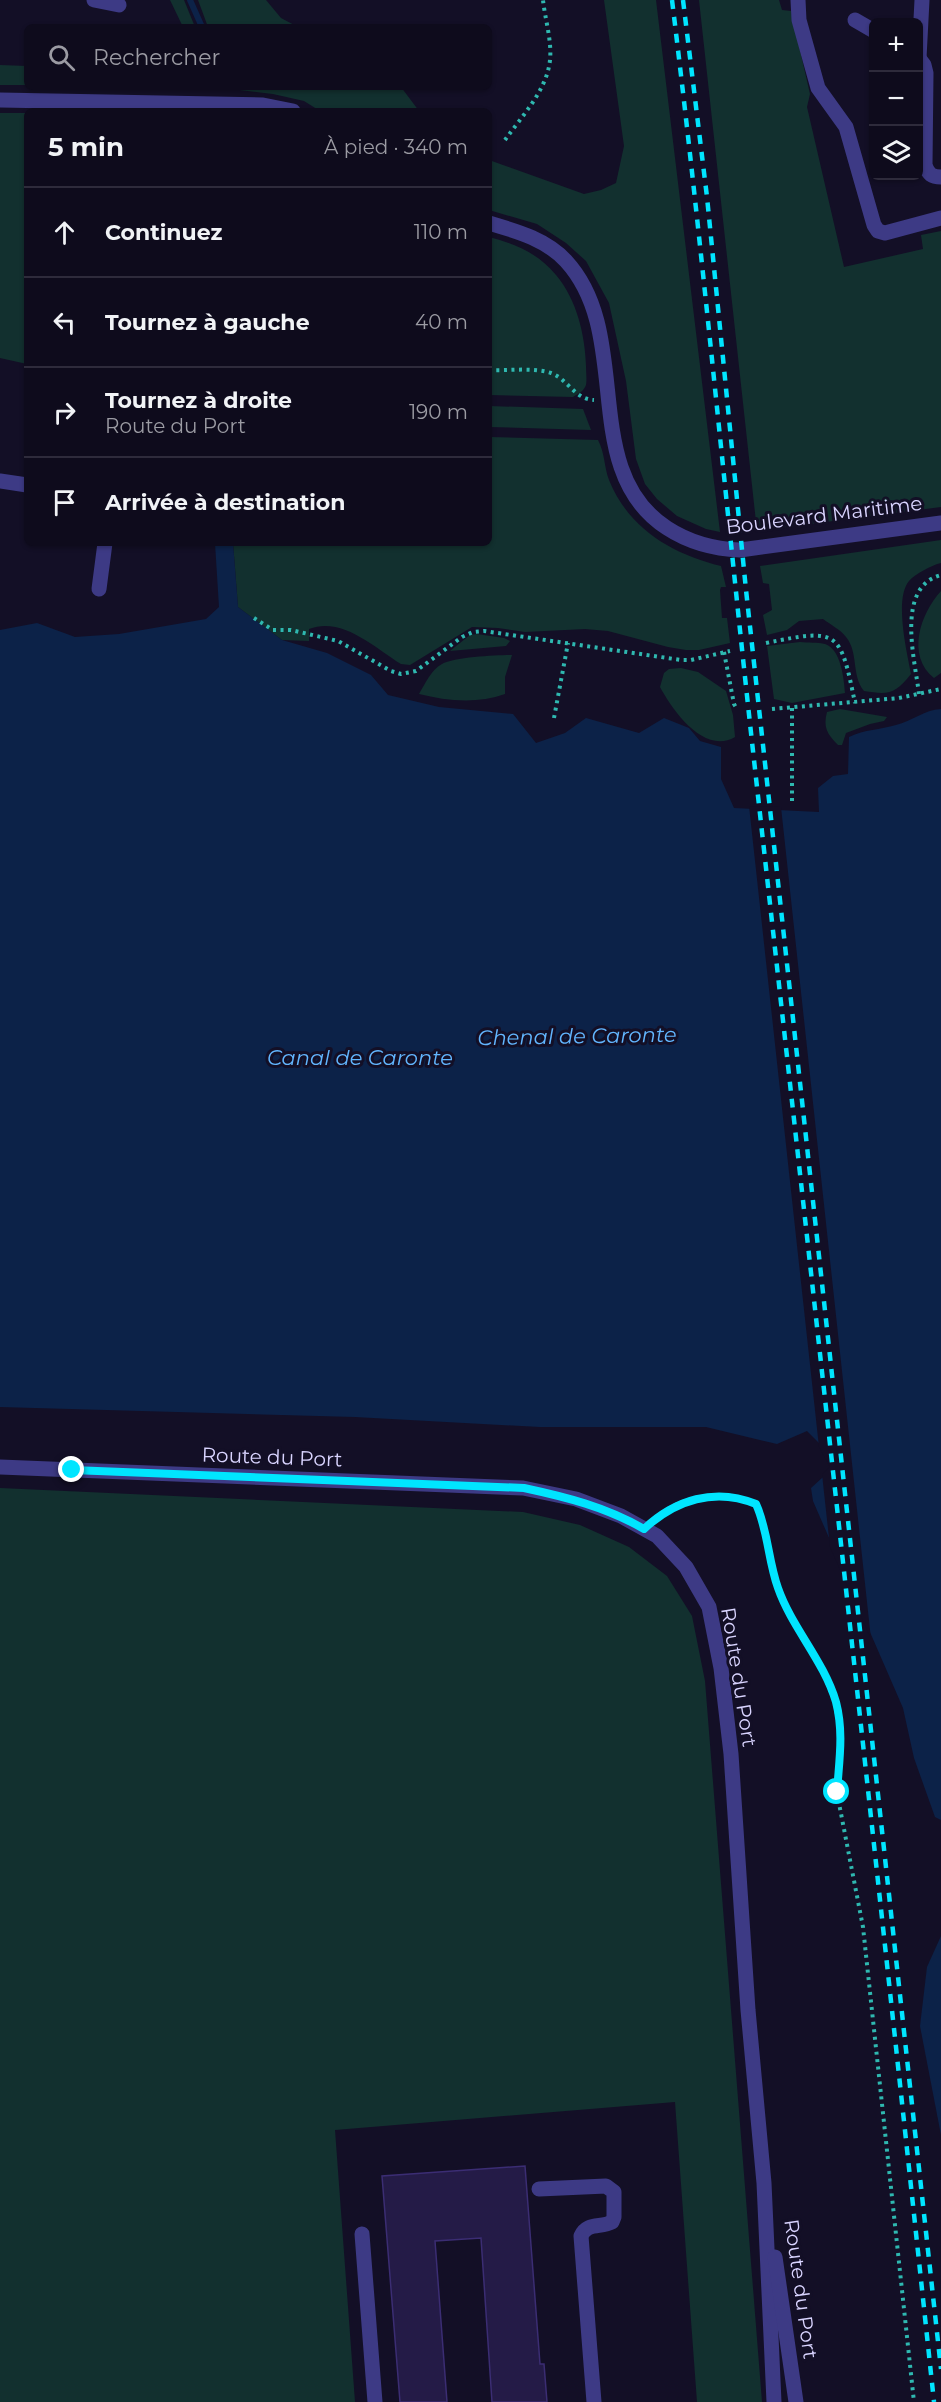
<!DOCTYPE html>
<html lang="fr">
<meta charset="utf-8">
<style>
:root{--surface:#0e0b1c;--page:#1c1929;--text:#f1f3f6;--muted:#9b9ba3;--line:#2e2b3b}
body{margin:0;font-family:Montserrat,sans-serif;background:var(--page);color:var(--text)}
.controls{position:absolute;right:18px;top:18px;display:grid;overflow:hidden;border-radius:9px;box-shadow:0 2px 4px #0004}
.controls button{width:54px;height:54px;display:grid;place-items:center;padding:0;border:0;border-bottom:2px solid var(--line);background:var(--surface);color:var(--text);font:30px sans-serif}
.stop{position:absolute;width:18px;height:18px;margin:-14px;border:4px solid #00e5ff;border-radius:50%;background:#fff}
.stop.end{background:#00e5ff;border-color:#fff;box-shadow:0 2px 6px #0008}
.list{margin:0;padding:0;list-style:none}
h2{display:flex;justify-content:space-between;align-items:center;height:78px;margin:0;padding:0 24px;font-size:26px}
h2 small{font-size:20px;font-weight:400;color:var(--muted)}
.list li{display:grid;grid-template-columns:39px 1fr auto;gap:18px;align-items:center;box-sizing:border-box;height:90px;padding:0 24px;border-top:2px solid var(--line)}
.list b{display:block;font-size:22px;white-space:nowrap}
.list p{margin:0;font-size:20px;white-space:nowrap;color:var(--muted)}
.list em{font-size:20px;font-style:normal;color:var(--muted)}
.icon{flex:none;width:33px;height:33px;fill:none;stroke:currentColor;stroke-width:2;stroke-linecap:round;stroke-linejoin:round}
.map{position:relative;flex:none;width:941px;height:2402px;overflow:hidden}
.search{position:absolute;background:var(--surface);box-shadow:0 2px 4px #0004;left:24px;top:24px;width:468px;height:66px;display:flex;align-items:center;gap:15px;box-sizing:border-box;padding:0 21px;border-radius:9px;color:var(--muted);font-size:22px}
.panel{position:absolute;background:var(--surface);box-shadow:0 2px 4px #0004;left:24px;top:108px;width:468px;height:438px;border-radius:9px}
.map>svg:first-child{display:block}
</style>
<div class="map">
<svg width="941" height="2402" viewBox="0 0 941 2402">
<rect width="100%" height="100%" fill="#130f26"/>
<g fill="#12302f">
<path d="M170,0H184L195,27H183Z"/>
<path d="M198,0H266L281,18L298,27H208Z"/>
<path d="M604,0H656L720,532L706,529L677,516L657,499L645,484L636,459L626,381L609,303L586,261L566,243L537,224L489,210V160L584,194L601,190L616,183L624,146Z"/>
<path d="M699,0H779L782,10L791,11L810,94L807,107L844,267L923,249L921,235L941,231V507L757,531Z"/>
<path d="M0,65L27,66V85H0Z"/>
<path d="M124,87H401L419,111H320L304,101L273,94L231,89Z"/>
<path d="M0,113H27V364L0,358Z"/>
<path d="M489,237C515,244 538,253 556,275C577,300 585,335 586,366C586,372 587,380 586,385C584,391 578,394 573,397L489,395Z"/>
<path d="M489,406L583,409L591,430L489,427Z"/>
<path d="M489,437L598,440C605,453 604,467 609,480C629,529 672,554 721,566L726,587H721L720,590L722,618H727L730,643L699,650H686L668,647L608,631L585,629L525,632L498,628L472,627L410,665L401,664C375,648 342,616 309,629V641L282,640L238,607L233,543H489Z"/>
<path d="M941,540V563C932,565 915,574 909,581C894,599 907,652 911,674C895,694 889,695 864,691C851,675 859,653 846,637C841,630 831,625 823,619L799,621L787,630L767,635L763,615L772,610L769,584L763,583L760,566Z"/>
<path d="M941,591V673L934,678C906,656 920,614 941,591Z"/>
<path d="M477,634L504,638L510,641L506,646L450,651L470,635Z"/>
<path d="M800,642C808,643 818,642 825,644C841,649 844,679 845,693L792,703L774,699L767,646Z"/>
<path d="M512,655L505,677V694C477,704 447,701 419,694C425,684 431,670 442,664C454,657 497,655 512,655Z"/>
<path d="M681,668L698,672L726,691L733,715L735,737C704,755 673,711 660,687L664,673L669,669Z"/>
<path d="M840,709L887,717L884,721L870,724L846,733L842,745H838C827,734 823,727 827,712Z"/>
<path d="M0,1488L523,1512L580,1525L629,1547L667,1576L692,1616L705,1681L762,2402H697L675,2102L335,2130L355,2402H0Z"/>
</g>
<g fill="#0c2248">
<path d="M215,543H233L238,607L282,640L327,653L371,675L388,695L439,707L513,714L536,743L565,733L586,718L639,733L664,718L689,728L700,741L721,747V779L734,808L819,812L818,788L833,776L848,774L849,737C865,729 880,730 896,725C912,721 924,710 941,709V1820L935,1817L914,1758L903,1708L813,1501L811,1488L833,1468L822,1446L807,1431L777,1444L706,1427H540L355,1417L0,1407V630L37,623L75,637L119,634L206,619L219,607Z"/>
<path d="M941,1936V2135L920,2026L927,1967Z"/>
</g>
<path fill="#130f26" d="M749,806L781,807L871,1639L830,1547L822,1474L830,1467L819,1447Z"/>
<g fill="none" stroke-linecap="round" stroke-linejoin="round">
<path stroke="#0c2248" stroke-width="6" d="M190,0L202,27"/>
</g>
<path fill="#241b47" stroke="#3b2d73" stroke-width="1.5" d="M525,2166L540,2364H544L547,2402H492L481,2238L435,2241L447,2402H400L382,2176Z"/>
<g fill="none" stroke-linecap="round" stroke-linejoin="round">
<g stroke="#2fb8b0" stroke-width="4" stroke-dasharray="3 4.5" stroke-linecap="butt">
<path d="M505,140C522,116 547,90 550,60C552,41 545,19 543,0"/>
<path d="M489,370C508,371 533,367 551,373C568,379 574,399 594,400"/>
<path d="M254,618L273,630H291L338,641L391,671L401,674L416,671L462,637L473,632L484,631L681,660H691L730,651"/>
<path d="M766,643C839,628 840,630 855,703"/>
<path d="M724,652L734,704L737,709"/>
<path d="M919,694C915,660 895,587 941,575"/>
<path d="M772,709L899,698L941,689"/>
<path d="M554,718L568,643"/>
<path d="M792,801V708"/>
<path d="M656,1518C682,1494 724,1490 756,1504L762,1517L777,1587L792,1619L824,1675L835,1702L842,1745L837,1793L863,1927L914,2402"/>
</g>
<g stroke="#3d3a85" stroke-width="15">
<path d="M94,0L119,5"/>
<path d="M798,0L799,20L818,88L846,127L874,225L878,231L885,233L941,218"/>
<path d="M855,20L874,31"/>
<path d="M918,57L924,65L926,73L925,165C928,174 932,177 941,177"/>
<path d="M919,58L922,0"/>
<path d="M0,100L263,105L293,111"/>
<path d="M489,223C516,231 546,239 566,261C635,336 577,470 667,528C690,543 713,549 740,550L941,523"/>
<path d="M0,481L27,485"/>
<path d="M99,589L105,543"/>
<path d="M0,1467L523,1488L576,1499L621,1516L657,1536L686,1567L709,1607L721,1668L731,1754L748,2010L764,2183L774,2402"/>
<path d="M539,2189L606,2186L614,2192V2217L612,2222C601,2228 587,2222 581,2236L594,2402"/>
<path d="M362,2234L375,2402"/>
<path d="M775,2257L796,2402"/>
</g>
<g stroke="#00e5ff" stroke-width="4.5" stroke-dasharray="9 8" stroke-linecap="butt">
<path d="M672,0C703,253 726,507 754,760C815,1308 876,1855 934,2402"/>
<path d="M683,0L707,197L746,590L941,2369"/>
</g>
</g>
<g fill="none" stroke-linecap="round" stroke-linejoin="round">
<path stroke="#00e5ff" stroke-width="8" d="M72,1470L524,1488C566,1497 606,1507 644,1529C675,1500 715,1487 756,1504C768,1530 768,1560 778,1588C792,1628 824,1661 836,1702C844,1733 839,1761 837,1792"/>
</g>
<g text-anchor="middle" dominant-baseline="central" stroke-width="6" stroke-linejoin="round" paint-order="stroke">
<g font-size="20" fill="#d9d4ff" stroke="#130f26">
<text transform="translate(824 515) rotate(-7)">Boulevard Maritime</text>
<text transform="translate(272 1457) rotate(2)">Route du Port</text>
<text transform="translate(739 1677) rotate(81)">Route du Port</text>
<text transform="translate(801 2289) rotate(82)">Route du Port</text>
</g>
<g font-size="21" font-style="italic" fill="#62b6ff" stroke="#130f26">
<text transform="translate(577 1036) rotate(-1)">Chenal de Caronte</text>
<text x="360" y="1057">Canal de Caronte</text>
</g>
</g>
</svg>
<div class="controls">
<button>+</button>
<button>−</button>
<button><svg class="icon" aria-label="layers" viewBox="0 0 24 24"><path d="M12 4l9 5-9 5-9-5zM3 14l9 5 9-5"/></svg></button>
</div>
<div class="stop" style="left:837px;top:1792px"></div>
<div class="stop end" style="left:72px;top:1470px"></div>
<div class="search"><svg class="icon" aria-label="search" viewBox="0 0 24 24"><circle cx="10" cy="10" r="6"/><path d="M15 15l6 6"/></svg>Rechercher</div>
<section class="panel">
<h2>5 min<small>À pied · 340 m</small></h2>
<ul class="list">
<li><svg class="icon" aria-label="ahead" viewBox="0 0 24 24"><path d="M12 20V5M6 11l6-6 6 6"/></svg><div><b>Continuez</b></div><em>110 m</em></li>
<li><svg class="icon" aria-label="left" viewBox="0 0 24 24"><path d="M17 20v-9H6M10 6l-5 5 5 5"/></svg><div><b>Tournez à gauche</b></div><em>40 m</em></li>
<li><svg class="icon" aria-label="right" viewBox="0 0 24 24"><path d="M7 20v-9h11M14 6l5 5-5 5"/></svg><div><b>Tournez à droite</b><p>Route du Port</p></div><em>190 m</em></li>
<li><svg class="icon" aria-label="arrive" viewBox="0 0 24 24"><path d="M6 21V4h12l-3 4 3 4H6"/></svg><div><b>Arrivée à destination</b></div></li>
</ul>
</section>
</div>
